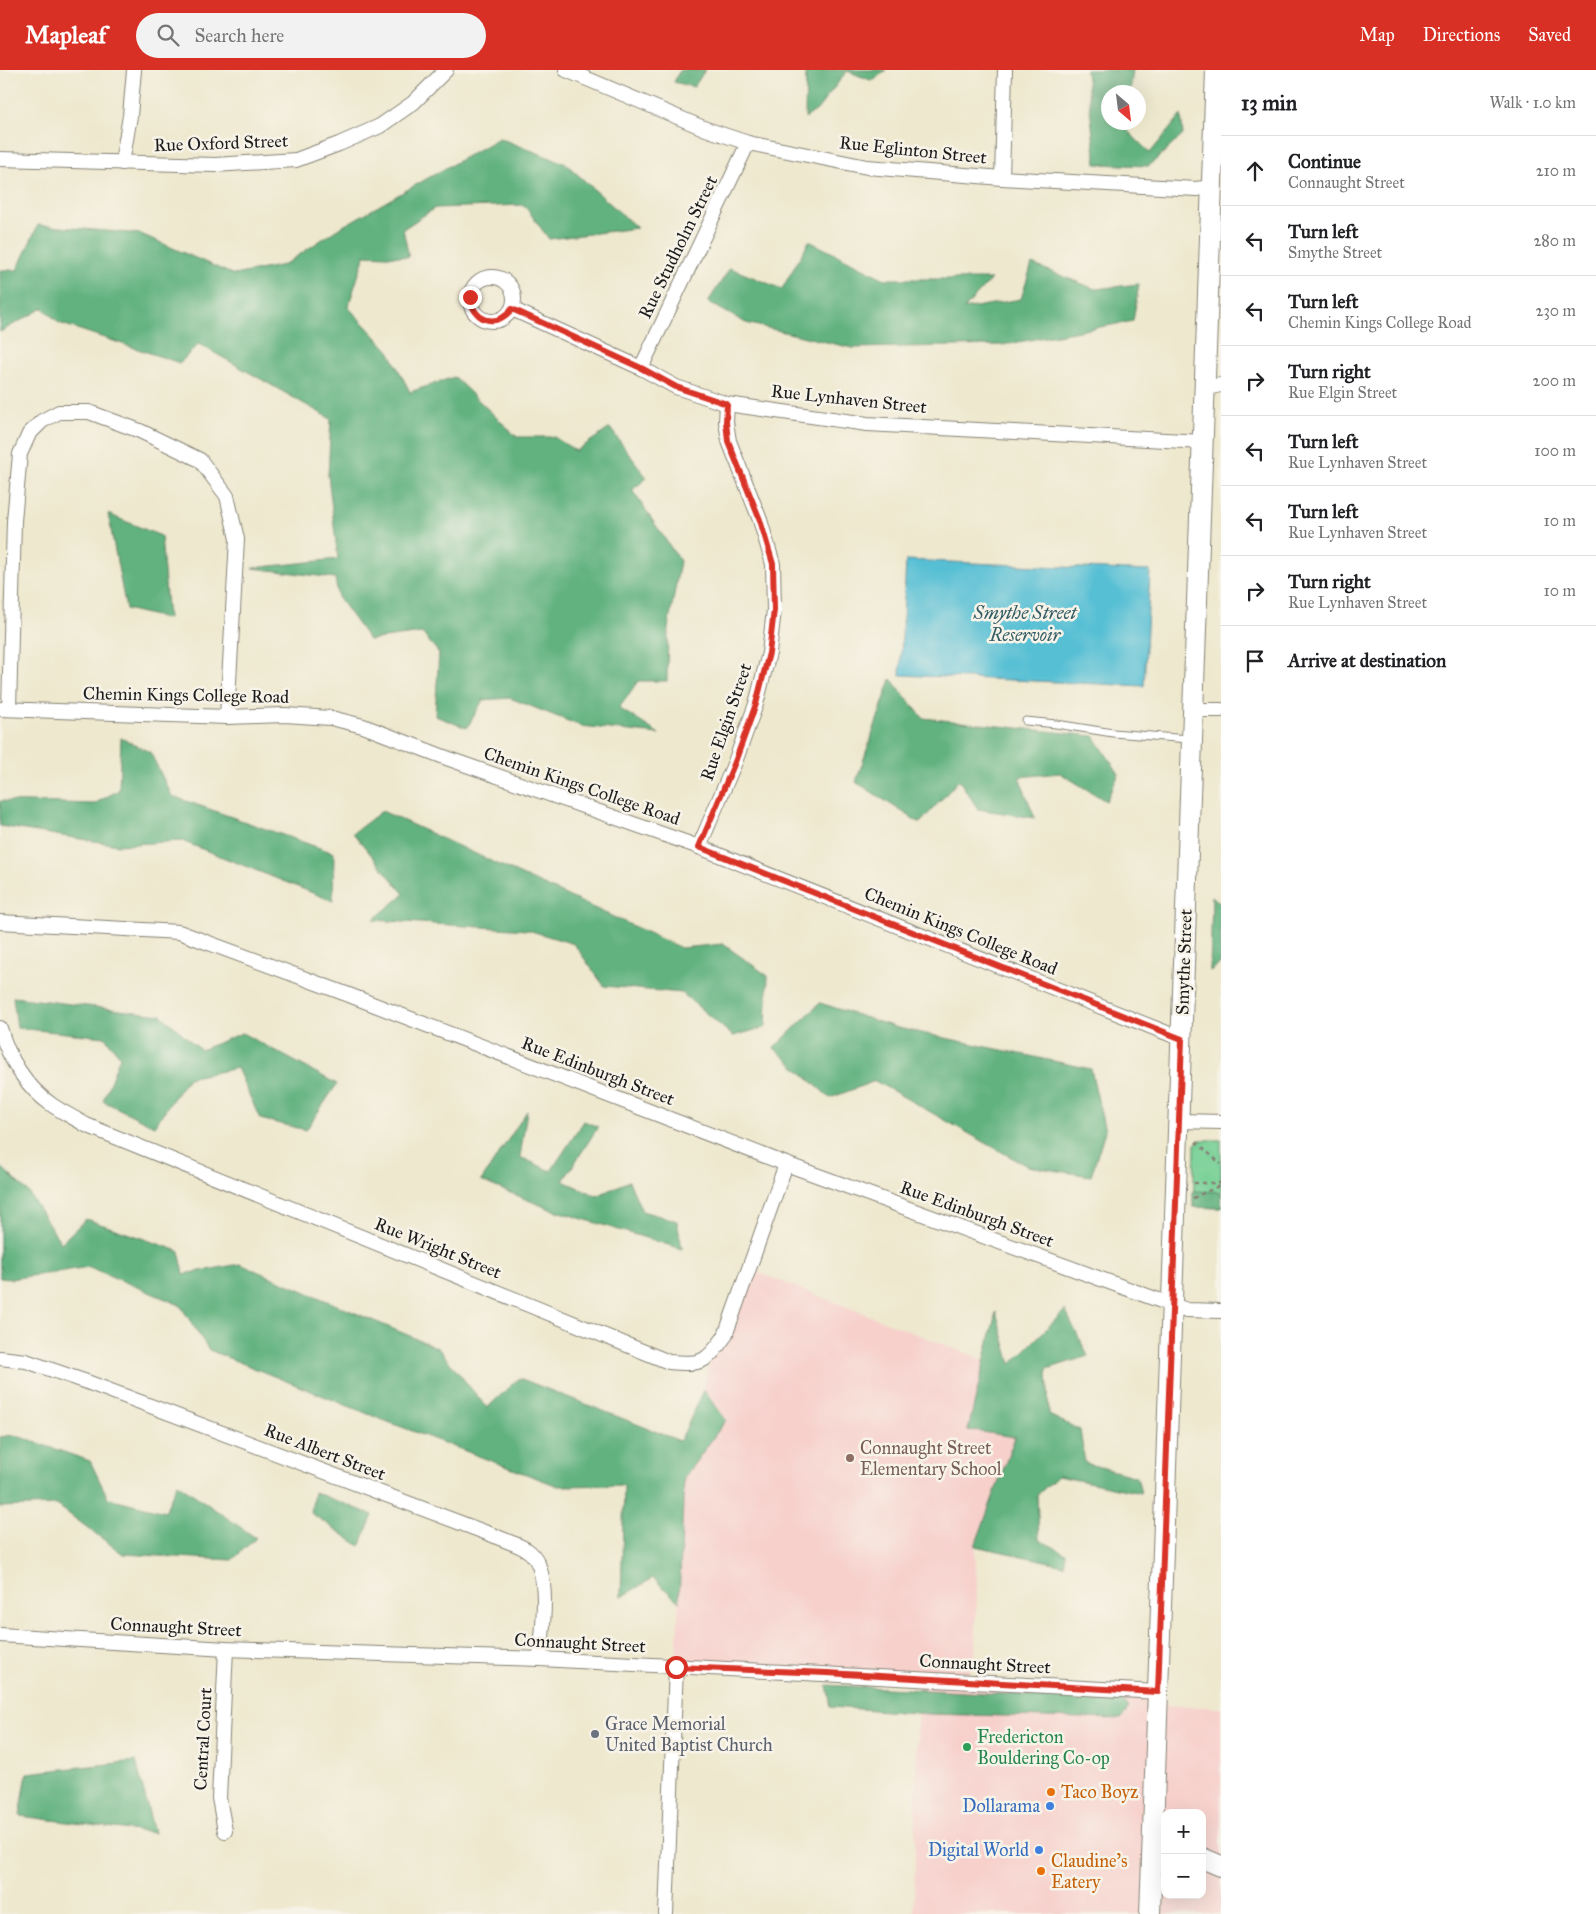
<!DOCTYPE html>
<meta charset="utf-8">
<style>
:root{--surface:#fff;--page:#f2f2f2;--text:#202124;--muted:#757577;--line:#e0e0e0;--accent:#d93025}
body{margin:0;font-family:"IM FELL Great Primer",serif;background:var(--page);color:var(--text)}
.controls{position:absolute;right:15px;bottom:15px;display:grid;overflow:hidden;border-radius:10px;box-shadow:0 5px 20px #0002}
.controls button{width:45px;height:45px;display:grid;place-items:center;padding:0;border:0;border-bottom:1px solid var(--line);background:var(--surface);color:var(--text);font:25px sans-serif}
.compass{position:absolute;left:1101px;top:15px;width:45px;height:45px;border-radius:50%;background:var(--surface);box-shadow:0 5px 20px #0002;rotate:152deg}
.stop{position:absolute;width:15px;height:15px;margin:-11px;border:4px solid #d93025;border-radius:50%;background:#fff}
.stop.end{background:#d93025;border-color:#fff;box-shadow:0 1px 5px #0008}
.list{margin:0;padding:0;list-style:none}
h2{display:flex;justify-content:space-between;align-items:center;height:65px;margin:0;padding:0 20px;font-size:21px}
h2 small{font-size:16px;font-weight:400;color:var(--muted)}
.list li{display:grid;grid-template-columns:32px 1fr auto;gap:15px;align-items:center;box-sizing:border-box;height:70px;padding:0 20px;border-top:1px solid var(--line)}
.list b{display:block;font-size:19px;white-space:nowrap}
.list p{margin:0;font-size:16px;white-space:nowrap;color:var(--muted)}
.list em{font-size:16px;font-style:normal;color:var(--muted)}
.icon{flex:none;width:28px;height:28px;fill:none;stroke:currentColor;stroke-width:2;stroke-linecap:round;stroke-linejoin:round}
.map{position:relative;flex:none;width:1221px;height:1844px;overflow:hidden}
header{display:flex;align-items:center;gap:30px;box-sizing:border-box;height:70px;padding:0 25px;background:var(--accent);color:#fff}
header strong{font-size:24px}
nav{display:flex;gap:28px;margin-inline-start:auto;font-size:18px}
.search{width:350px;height:45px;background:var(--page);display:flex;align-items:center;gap:12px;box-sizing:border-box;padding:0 18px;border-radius:28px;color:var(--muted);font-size:19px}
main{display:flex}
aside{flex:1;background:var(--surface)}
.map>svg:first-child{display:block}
</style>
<header>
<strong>Mapleaf</strong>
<div class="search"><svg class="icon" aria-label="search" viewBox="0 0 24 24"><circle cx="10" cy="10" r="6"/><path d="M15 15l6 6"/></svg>Search here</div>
<nav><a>Map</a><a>Directions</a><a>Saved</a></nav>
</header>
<main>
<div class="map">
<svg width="1221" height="1844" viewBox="0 0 1221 1844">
<rect width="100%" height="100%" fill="#f7f3e8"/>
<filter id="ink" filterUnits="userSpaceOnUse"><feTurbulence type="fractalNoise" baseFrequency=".02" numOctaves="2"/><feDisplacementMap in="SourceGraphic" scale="10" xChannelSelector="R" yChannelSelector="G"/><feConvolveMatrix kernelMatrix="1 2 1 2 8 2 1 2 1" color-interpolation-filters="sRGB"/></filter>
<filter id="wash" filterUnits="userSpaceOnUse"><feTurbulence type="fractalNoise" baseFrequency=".0096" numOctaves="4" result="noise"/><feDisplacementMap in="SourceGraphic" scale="20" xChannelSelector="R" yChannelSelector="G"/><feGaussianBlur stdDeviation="1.12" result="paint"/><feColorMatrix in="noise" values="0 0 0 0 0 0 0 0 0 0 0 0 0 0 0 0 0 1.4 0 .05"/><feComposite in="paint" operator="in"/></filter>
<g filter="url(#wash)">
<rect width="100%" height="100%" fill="#eee8ce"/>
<path fill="#f7d0cc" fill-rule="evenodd" d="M749,1199L1030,1308L993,1460L975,1476L977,1517L975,1582L967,1611L1158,1622V1635L1221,1638V1844H914L918,1609L676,1597L684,1408L710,1287ZM1165,1743H1202V1825H1165Z"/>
<path fill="#78d096" stroke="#4a7659" d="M1200,1070H1221V1138L1193,1137L1195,1074Z"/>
<g fill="#62b27f" stroke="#3f674e">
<path d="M680,0H705L694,17L674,12Z"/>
<path d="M806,0H886L873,11L847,1L817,40L805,48Z"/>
<path d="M1086,0H1133L1130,22H1108V52L1126,53L1125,58L1150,83L1181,45L1183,65L1149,96L1096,94Z"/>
<path d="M499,68L566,94L637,158L549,169L524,135L435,138L403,159L409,187L365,185L348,237L389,281L410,322L454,307L517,367H554L576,381L610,358L647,408L632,420L680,491L668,559L667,611H638L619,638L659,664L581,656L510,628L483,630L467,658L435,646L439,583L422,563L369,570L338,527L335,508L252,498L338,489L328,405L331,349L199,274L180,293L59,253L43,238L0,262V200H17L38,155L141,164L234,205L284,195L336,160Z"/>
<path d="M809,171L885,209H991L964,239L1021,229L1032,194L1095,219L1139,214L1133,251L1002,275L852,278L746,253L708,232L730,198L782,219Z"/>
<path d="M108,444L161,466L168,549L126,539Z"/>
<path d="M891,609L923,648L1094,666L1119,704L1106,731L1060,703L1019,707L1035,748L978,739L959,710L920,753L856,712Z"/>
<path d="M121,668L150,682L172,726L334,783L333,831L182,771L118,775L0,756V731L94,734L119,720Z"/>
<path d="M382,741L681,878L723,874L768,906L766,957L733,966L682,923L604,916L574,874L528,860L373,850L404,824L353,763Z"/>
<path d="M1212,826L1221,834V893L1210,901Z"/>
<path d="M13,927L161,945L201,980L242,963L337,1014L306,1060L260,1049L237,998L188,1008L154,1056L103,1031L120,986L105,967L17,958Z"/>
<path d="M820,933L898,958L1091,999L1105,1061L1091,1106L1027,1096L875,1011L830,1028L774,978Z"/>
<path d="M527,1041L520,1087L551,1101L584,1051L598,1057L563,1111L597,1126L629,1111L642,1141L677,1151L682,1179L550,1139L481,1111Z"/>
<path d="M0,1096L28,1122L61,1173L86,1149L179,1181L184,1204L240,1194L438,1278L487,1338L519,1308L680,1371L704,1320L726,1350L684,1408L679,1532L653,1508L621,1527L624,1415L558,1416L383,1350L209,1280L180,1235L89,1197L10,1209L0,1208Z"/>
<path d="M1193,1121L1221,1122V1138L1193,1137Z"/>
<path d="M1065,1240L1088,1286L1047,1299L1049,1345L1080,1360L1085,1393L1137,1407L1141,1423L1058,1406L1037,1425L1039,1470L1066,1483L1064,1495L975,1476L1015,1367L968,1360L996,1242L1011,1294Z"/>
<path d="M14,1365L90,1391L108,1428L165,1442L177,1413L256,1468L232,1490L123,1484L57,1435L0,1437V1367Z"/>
<path d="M314,1422L373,1445L360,1476L311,1443Z"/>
<path d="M827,1615L1122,1630L1129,1638L1121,1649L930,1644L831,1637Z"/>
<path d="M136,1691L154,1763L20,1746L27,1703Z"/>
</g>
<path fill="#57bfd4" stroke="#3a6e78" d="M906,490L1150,501L1144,616L900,605Z"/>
</g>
<g filter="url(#ink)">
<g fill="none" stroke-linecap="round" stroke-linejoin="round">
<g stroke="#858275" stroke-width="9">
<path id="lane" d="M1026,651L1056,654L1113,663L1189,669"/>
</g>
<g stroke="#858275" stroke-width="16">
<g id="street">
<path d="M566,0L706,59L748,73L867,97L1002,108L1196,119L1212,117"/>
<path d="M0,89L215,95L296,90L339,74L380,56L413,33L446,0"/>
<path d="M122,93L130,46L134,0"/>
<path d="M1002,108L1005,0"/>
<circle cx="492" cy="229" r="22"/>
<path d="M512,239L641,298L676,317L727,334L867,354L1203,372"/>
<path d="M641,298L748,73"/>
<path d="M1205,318L1221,315"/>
<path d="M0,639L227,647L285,645L331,648L363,656L452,690L699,777L1182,969"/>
<path d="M9,639L14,451L20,384L29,364L42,351L59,342H89L140,361L200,390L227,426L237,469L227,647"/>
<path d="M1193,640H1221"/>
<path d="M699,777L735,692L756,634L769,583L774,540L773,494L760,450L729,371L726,352L727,334"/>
<path d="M0,852L179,862L349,925L786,1094L1172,1235L1187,1240L1221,1241"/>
<path d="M0,958C8,988 26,1017 52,1035C62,1042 75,1048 86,1055L669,1292C702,1295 706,1293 725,1266L786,1094"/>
<path d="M1179,1051L1221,1052"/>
<path d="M0,1288L26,1291L87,1312L495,1466C505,1471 518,1474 527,1480C553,1496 542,1562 540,1589"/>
<path d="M0,1565L226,1579L540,1589L1158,1622"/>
<path d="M225,1761L219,1728L226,1579"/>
<path d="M666,1844L676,1597"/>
</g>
</g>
<g stroke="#858275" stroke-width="22">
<g id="secondary">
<path d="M1202,1788L1221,1796"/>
<path d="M1150,1844L1216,0"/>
</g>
</g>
<g stroke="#858275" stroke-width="2.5" stroke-dasharray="4 4" stroke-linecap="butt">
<path d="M1196,1072L1221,1094"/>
<path d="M1194,1113H1221"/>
<path d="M1193,1128L1221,1115"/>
</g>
<use href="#lane" stroke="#fff" stroke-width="7"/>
<use href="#street" stroke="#fff" stroke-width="14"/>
<use href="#secondary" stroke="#fff" stroke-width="20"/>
</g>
</g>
<g fill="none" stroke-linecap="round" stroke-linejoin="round" filter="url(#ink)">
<path stroke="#d93025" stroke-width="6" d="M470,227C473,251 496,259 512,239L641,298L676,317L727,334L726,352L728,371L760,450L773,494L774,540L769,583L756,634L735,692L699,777L1182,969L1158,1622L827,1603L676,1597"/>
</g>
<circle fill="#8d6e63" stroke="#f7f3e8" stroke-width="2" cx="850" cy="1388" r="5"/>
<circle fill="#6b7280" stroke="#f7f3e8" stroke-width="2" cx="595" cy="1664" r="5"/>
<circle fill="#2e9e5b" stroke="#f7f3e8" stroke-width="2" cx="967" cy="1677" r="5"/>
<g fill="#e8710a" stroke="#f7f3e8" stroke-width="2">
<circle cx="1051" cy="1722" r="5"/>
<circle cx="1041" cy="1801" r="5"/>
</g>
<g fill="#3f7fe0" stroke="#f7f3e8" stroke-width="2">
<circle cx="1050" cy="1736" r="5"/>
<circle cx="1039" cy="1780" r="5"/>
</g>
<g text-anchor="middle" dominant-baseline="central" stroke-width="5" stroke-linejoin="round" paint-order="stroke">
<g font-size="18" fill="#1c1c1c" stroke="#f7f3e8">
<text transform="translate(221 73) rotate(-2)">Rue Oxford Street</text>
<text transform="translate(913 80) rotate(6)">Rue Eglinton Street</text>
<text transform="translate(678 177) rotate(-64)">Rue Studholm Street</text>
<text transform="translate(849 329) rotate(6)">Rue Lynhaven Street</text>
<text transform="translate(186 625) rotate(1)">Chemin Kings College Road</text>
<text transform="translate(726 652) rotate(-71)">Rue Elgin Street</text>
<text transform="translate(582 716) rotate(19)">Chemin Kings College Road</text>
<text transform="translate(961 861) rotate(22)">Chemin Kings College Road</text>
<text transform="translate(1184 892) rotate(-88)">Smythe Street</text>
<text transform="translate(598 1001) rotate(21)">Rue Edinburgh Street</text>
<text transform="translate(977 1144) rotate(20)">Rue Edinburgh Street</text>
<text transform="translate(438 1178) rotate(22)">Rue Wright Street</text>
<text transform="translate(325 1382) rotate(21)">Rue Albert Street</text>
<text transform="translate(176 1557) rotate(3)">Connaught Street</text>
<text transform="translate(580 1573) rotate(3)">Connaught Street</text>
<text transform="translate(985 1594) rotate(3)">Connaught Street</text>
<text transform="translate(203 1669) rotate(-87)">Central Court</text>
</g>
<g font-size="18" fill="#785e54" stroke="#f7f3e8" text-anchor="start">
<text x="860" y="1378">Connaught Street<tspan x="860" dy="21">Elementary School</tspan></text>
</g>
<g font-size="18" fill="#5b616d" stroke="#f7f3e8" text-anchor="start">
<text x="605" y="1654">Grace Memorial<tspan x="605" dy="21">United Baptist Church</tspan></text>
</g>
<g font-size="18" fill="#27864d" stroke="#f7f3e8" text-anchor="start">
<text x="977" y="1667">Fredericton<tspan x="977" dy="21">Bouldering Co-op</tspan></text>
</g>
<g font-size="18" fill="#c56008" stroke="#f7f3e8" text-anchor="start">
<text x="1061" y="1722">Taco Boyz</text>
<text x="1051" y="1791">Claudine's<tspan x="1051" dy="21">Eatery</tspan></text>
</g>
<g font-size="18" fill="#366cbe" stroke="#f7f3e8" text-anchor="end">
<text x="1040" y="1736">Dollarama</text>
<text x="1029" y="1780">Digital World</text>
</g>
<g font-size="19" font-style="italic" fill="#345d66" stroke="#f7f3e8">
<text x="1025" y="542">Smythe Street<tspan x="1025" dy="22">Reservoir</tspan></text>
</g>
</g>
</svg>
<div class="controls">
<button>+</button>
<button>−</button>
</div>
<svg class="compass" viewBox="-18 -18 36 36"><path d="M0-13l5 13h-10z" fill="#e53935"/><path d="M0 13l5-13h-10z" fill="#757577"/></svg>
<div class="stop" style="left:676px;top:1597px"></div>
<div class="stop end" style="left:470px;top:227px"></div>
</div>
<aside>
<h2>13 min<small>Walk · 1.0 km</small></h2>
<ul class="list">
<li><svg class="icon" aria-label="ahead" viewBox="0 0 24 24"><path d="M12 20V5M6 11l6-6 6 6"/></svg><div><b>Continue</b><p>Connaught Street</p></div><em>210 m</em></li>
<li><svg class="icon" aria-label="left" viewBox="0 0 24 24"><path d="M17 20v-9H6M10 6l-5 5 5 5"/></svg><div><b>Turn left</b><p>Smythe Street</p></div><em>280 m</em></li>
<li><svg class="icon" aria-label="left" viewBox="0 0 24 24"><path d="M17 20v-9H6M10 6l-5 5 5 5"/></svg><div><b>Turn left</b><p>Chemin Kings College Road</p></div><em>230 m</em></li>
<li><svg class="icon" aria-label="right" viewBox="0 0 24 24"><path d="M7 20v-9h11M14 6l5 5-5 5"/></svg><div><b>Turn right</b><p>Rue Elgin Street</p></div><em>200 m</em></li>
<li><svg class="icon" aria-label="left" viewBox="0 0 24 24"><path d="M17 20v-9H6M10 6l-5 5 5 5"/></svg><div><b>Turn left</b><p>Rue Lynhaven Street</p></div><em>100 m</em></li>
<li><svg class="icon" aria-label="left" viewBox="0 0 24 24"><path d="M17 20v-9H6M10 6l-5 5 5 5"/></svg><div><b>Turn left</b><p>Rue Lynhaven Street</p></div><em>10 m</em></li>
<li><svg class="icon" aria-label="right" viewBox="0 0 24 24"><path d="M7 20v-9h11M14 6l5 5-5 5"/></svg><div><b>Turn right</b><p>Rue Lynhaven Street</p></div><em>10 m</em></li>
<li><svg class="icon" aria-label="arrive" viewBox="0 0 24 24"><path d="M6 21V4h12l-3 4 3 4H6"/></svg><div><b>Arrive at destination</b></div></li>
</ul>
</aside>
</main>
